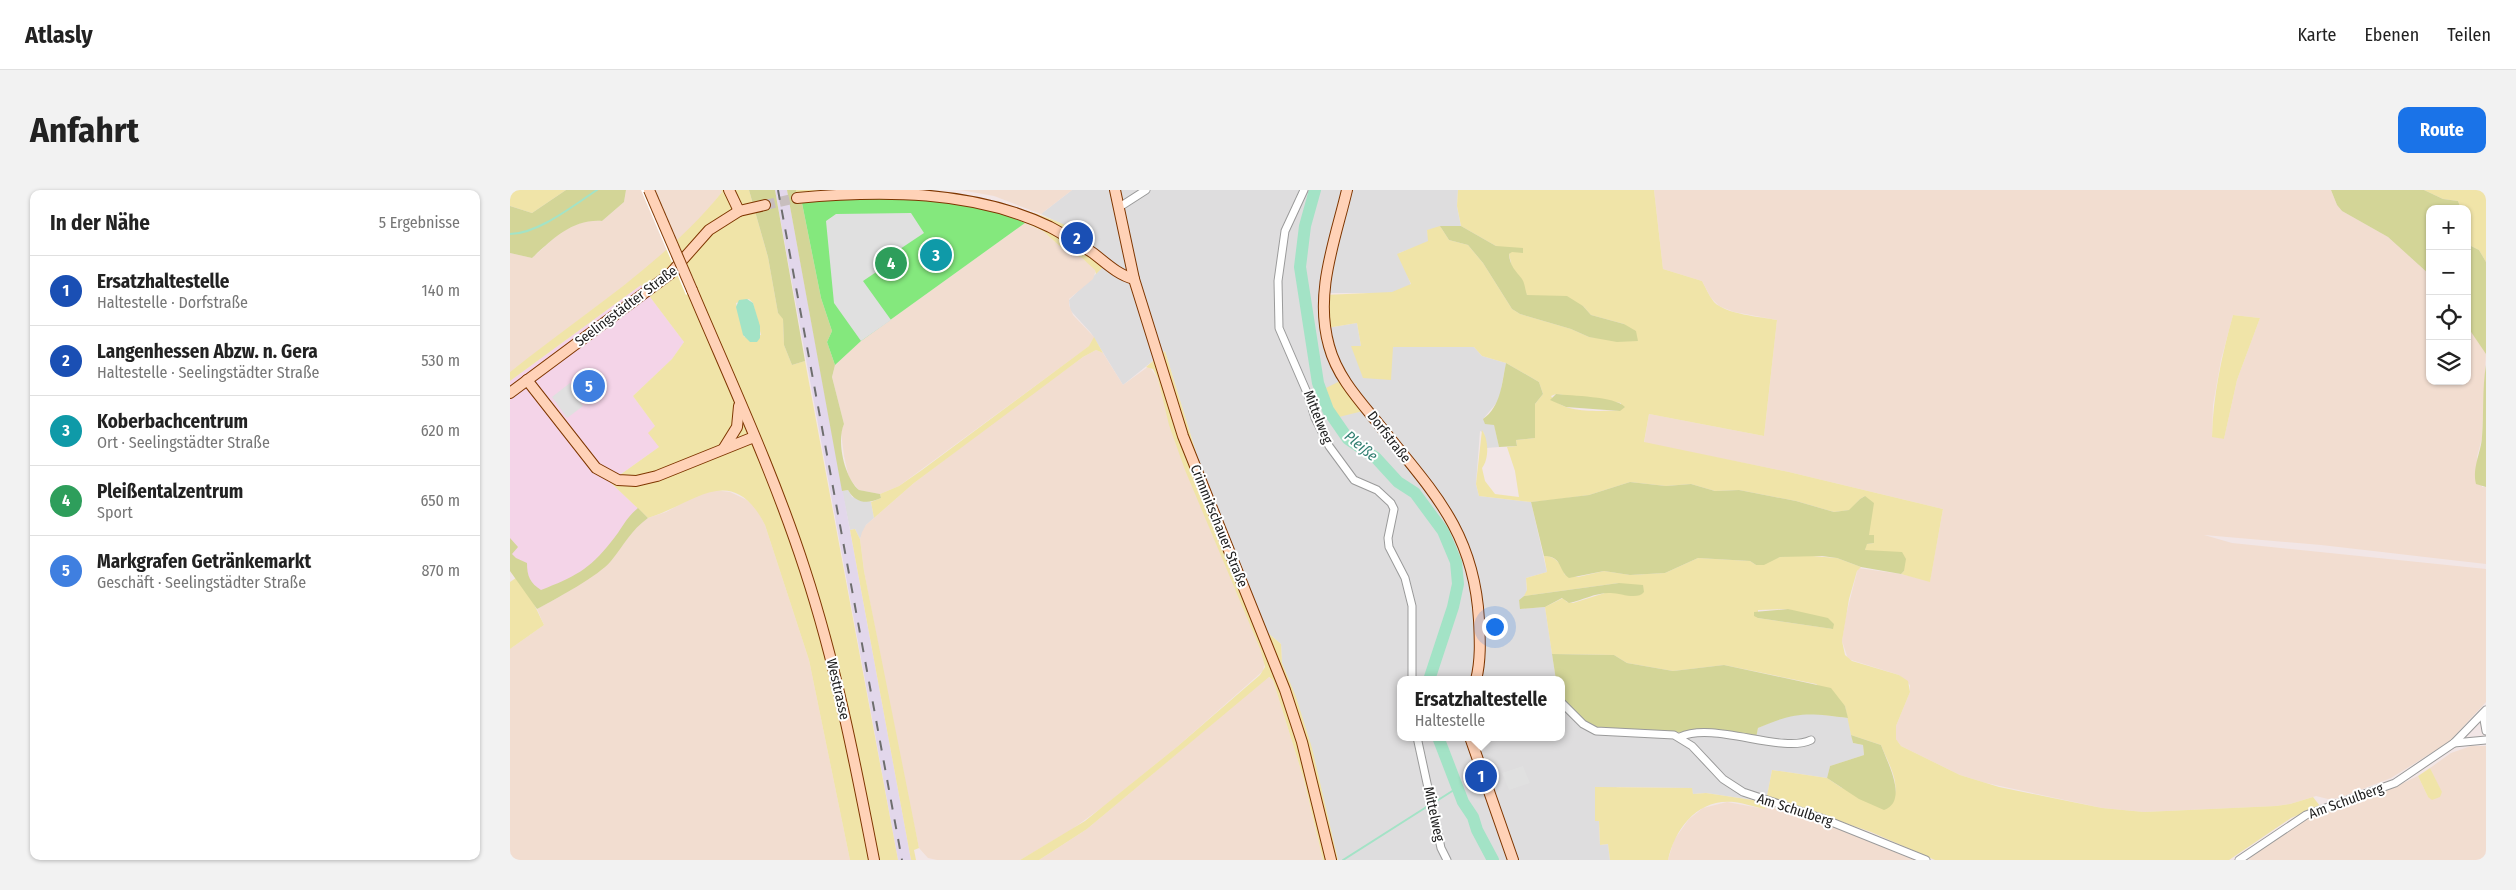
<!DOCTYPE html>
<html lang="de">
<meta charset="utf-8">
<style>
:root{--surface:#fff;--page:#f2f2f2;--text:#222;--muted:#767676;--line:#e0e0e0;--accent:#1a73e8}
body{margin:0;font-family:"Fira Sans Condensed",sans-serif;background:var(--page);color:var(--text)}
.controls{position:absolute;right:15px;top:15px;display:grid;overflow:hidden;border-radius:10px;box-shadow:0 1px 4px #0004}
.controls button{width:45px;height:45px;display:grid;place-items:center;padding:0;border:0;border-bottom:1px solid var(--line);background:var(--surface);color:var(--text);font:25px sans-serif}
.you{position:absolute;left:984px;top:436px;width:18px;height:18px;margin:-12px;border:4px solid #fff;border-radius:50%;background:#1a73e8;box-shadow:0 0 0 8px #1a73e833}
.badge{display:grid;place-items:center;width:32px;height:32px;border-radius:50%;background:var(--accent);color:#fff;font-size:16px;font-weight:700}
.pin{position:absolute;translate:-50% -50%;border:2px solid #fff;box-shadow:0 1px 5px #0006}
.popup{position:absolute;left:887px;top:486px;width:168px;height:65px;box-sizing:border-box;display:grid;place-content:center;border-radius:10px;background:var(--surface);filter:drop-shadow(0 1px 4px #0005);font-size:16px;white-space:nowrap;color:var(--muted)}
.popup b{font-size:19px;color:var(--text)}
.popup::after{content:'';position:absolute;left:50%;top:100%;margin-left:-10px;border:10px solid transparent;border-top-color:var(--surface)}
.list{margin:0;padding:0;list-style:none}
h2{display:flex;justify-content:space-between;align-items:center;height:65px;margin:0;padding:0 20px;font-size:21px}
h2 small{font-size:16px;font-weight:400;color:var(--muted)}
.list li{display:grid;grid-template-columns:32px 1fr auto;gap:15px;align-items:center;box-sizing:border-box;height:70px;padding:0 20px;border-top:1px solid var(--line)}
.list b{display:block;font-size:19px;white-space:nowrap}
.list p{margin:0;font-size:16px;white-space:nowrap;color:var(--muted)}
.list em{font-size:16px;font-style:normal;color:var(--muted)}
.icon{flex:none;width:28px;height:28px;fill:none;stroke:currentColor;stroke-width:2;stroke-linecap:round;stroke-linejoin:round}
.map{position:relative;flex:none;width:1976px;height:670px;overflow:hidden;border-radius:10px}
header{display:flex;align-items:center;gap:30px;box-sizing:border-box;height:70px;padding:0 25px;background:var(--surface);border-bottom:1px solid var(--line)}
header strong{font-size:24px}
nav{display:flex;gap:28px;margin-inline-start:auto;font-size:18px}
.intro{display:flex;align-items:center;justify-content:space-between;box-sizing:border-box;height:120px;padding:0 30px}
h1{margin:0;font-size:35px}
.button{padding:12px 22px;border-radius:10px;background:var(--accent);color:#fff;font-size:18px;font-weight:700}
main{display:flex;gap:30px;padding:0 30px}
aside{flex:1;background:var(--surface);border-radius:10px;box-shadow:0 1px 4px #0004}
.map>svg:first-child{display:block}
</style>
<header>
<strong>Atlasly</strong>
<nav><a>Karte</a><a>Ebenen</a><a>Teilen</a></nav>
</header>
<div class="intro"><h1>Anfahrt</h1><a class="button">Route</a></div>
<main>
<aside>
<h2>In der Nähe<small>5 Ergebnisse</small></h2>
<ul class="list">
<li><span class="badge" style="background:#1a4fb4">1</span><div><b>Ersatzhaltestelle</b><p>Haltestelle · Dorfstraße</p></div><em>140 m</em></li>
<li><span class="badge" style="background:#1a4fb4">2</span><div><b>Langenhessen Abzw. n. Gera</b><p>Haltestelle · Seelingstädter Straße</p></div><em>530 m</em></li>
<li><span class="badge" style="background:#0f9aa8">3</span><div><b>Koberbachcentrum</b><p>Ort · Seelingstädter Straße</p></div><em>620 m</em></li>
<li><span class="badge" style="background:#2e9e5b">4</span><div><b>Pleißentalzentrum</b><p>Sport</p></div><em>650 m</em></li>
<li><span class="badge" style="background:#3f7fe0">5</span><div><b>Markgrafen Getränkemarkt</b><p>Geschäft · Seelingstädter Straße</p></div><em>870 m</em></li>
</ul>
</aside>
<div class="map">
<svg width="1976" height="670" viewBox="0 0 1976 670">
<rect width="100%" height="100%" fill="#f2e6e6"/>
<g fill="#deddde">
<path d="M562,0H948L947,16L951,36L917,40L919,52L889,63L901,95L882,103H816L817,138L847,133L851,156H842L964,157L972,166L996,173L989,210L973,229L984,234L989,257L976,258L974,243L970,241L966,294L969,306L1021,312L1037,382L1016,388L1017,403L1009,410L1011,419L1035,417L1046,490H891V547H1051V511L1133,543L1212,544L1246,547L1248,538L1273,527L1297,523L1338,528L1343,553L1353,555L1354,565L1320,576L1317,588L1262,580L1256,612L1196,603L1183,604L1181,598L1107,597L1086,631H1089L1090,655L1098,654L1100,670H828L796,539L772,473L771,454L758,443L689,272L655,161L613,195L581,143L560,120L559,110L600,70L554,35L531,24Z"/>
<path d="M338,300L342,307L361,312L364,328L356,335L350,349L345,339L340,340L332,301Z"/>
</g>
<path fill="#f4d4e8" d="M131,95L174,152L162,169L123,206L145,236L149,257L100,292L136,326L94,375L29,415L0,373V191Z"/>
<path fill="#e2d7eb" d="M265,0H277L401,670H388Z"/>
<g fill="#f2ddd0" fill-rule="evenodd">
<path d="M116,0H211L212,2L187,33L141,75L0,182V63L22,68L51,42L77,30L92,31L114,12Z"/>
<path d="M450,0H562L531,24L484,6Z"/>
<path d="M1144,0H1821L1827,15L1832,21L1878,47L1920,85V191H1957V136L1976,162L1972,248L1967,267L1972,297H1976V374L1811,355L1694,345L1722,353L1976,379V512L1939,552L1881,588L1829,608L1818,609L1806,606L1780,614L1766,616L1634,622L1592,618L1476,593L1450,585L1391,556L1386,549V536L1400,502V495L1389,485L1338,469L1332,451L1336,425L1348,378L1391,384L1420,391L1433,319L1279,282L1134,253L1139,224L1254,246L1267,130L1224,122L1209,116L1201,108L1192,91L1153,79ZM1723,125L1750,128L1727,190L1714,249L1702,246L1703,215L1711,170Z"/>
<path d="M515,33L533,41L554,60L572,68L586,80L583,89L559,109V115L563,125L584,147L582,154L389,296L370,304L349,300L339,288L334,266L331,242L334,234L322,187L325,175L351,151Z"/>
<path d="M586,160L593,163L613,195L639,176L648,189L666,254L755,470L753,481L668,556L594,616L561,640L510,670H427L418,668L409,658L390,569L354,381L350,349L352,342L356,335L404,293L510,213L573,167Z"/>
<path d="M203,300L220,302L235,309L246,317L255,335L299,470L340,670H0V459L34,435L27,419L51,406L100,372L124,338L138,328L156,322L182,308Z"/>
<path d="M758,487L763,490L794,590L813,670H529L577,639Z"/>
<path d="M1961,556H1976V670H1739L1744,663L1780,638L1808,624L1887,596L1908,586L1918,607L1932,603L1920,578L1941,563Z"/>
<path d="M1217,612L1255,619V616L1263,617L1292,624L1406,670H1158L1164,650L1179,629L1193,618Z"/>
</g>
<g fill="#f0e4a8" fill-rule="evenodd">
<path d="M0,0H56L22,23L0,16Z"/>
<path d="M211,0H239L258,67L268,123L273,128L274,155L282,175L295,171L388,670H340L299,470L255,335C222,270 184,314 138,328L100,292L149,257L138,243L145,236L123,206L162,169L174,152L131,95L0,191V182C72,124 153,75 212,2ZM239,109L243,113L251,145L234,147L226,113Z"/>
<path d="M286,0C373,0 477,0 555,35C571,45 585,59 600,70L586,84L585,80L572,68L554,60L533,41L500,26L288,14Z"/>
<path d="M948,0H1144L1153,79L1192,91C1196,98 1199,106 1204,112C1215,124 1251,127 1267,130L1254,246L1139,224L1134,252L1279,282L1433,319L1420,392L1391,384L1394,381L1355,360L1356,354L1364,353V345H1359L1355,306L1350,309L1340,320L1324,322L1286,311L1229,300L1205,301L1181,294L1156,296L1120,292L1079,305L1042,310L1021,312L969,306L966,294L972,240C979,250 979,269 972,278L975,291L985,304L1009,307L1005,281L997,257L1007,256L1006,250L1025,248V214L1033,204L1029,192L996,173L972,166L964,157H883L881,190L853,188L841,156H851L847,133L817,138L814,105L882,102L901,94L887,64L918,51L917,40L930,36L939,50L958,55L973,73L1002,119L1010,124L1061,139L1079,147L1128,151L1114,134L1081,125L1073,116L1017,105L1003,82L999,64L1001,62L986,56L951,36L947,16ZM1046,204L1111,213L1110,221C1090,220 1053,225 1041,206Z"/>
<path d="M1914,0H1976V72L1969,60L1957,54V19H1951L1948,11L1933,9Z"/>
<path d="M1723,125L1750,128L1727,190L1714,249L1702,247C1703,205 1712,165 1723,125Z"/>
<path d="M584,147L593,163L586,160L573,167L404,293L364,328L361,312L371,308L370,304L389,296L412,280L579,156Z"/>
<path d="M655,161L689,272L758,443L771,454L772,473L786,507L802,558L828,670H813L794,590L763,490L759,487L577,639L529,670H510L575,631L668,556L750,485L755,477L751,461L675,280L659,235L648,189L643,179L636,177Z"/>
<path d="M830,191L853,221L829,227L822,220L814,199Z"/>
<path d="M345,339L350,349L354,381L409,658L404,660L406,670H401L340,340Z"/>
<path d="M1290,365L1327,368L1351,377L1347,381L1339,409L1332,451L1335,465L1342,471L1389,485L1398,491L1400,502L1386,536V549L1391,556L1450,585L1489,597L1592,618L1634,622L1766,616L1780,614L1803,607L1810,616L1781,628L1719,670H1425L1361,642L1257,606L1262,580L1317,588L1332,598L1385,604C1388,587 1377,571 1371,555L1341,545L1335,516L1306,494L1214,475L1163,481L1117,473L1104,465L1042,464L1035,417L1053,408L1057,412L1063,413L1098,402L1131,405L1109,393L1014,406L1017,400L1016,388L1037,382L1034,366C1046,366 1051,374 1055,385L1068,387L1094,381L1120,385L1155,383L1188,368L1240,371L1246,375L1270,367ZM1278,419L1323,439L1248,428V420Z"/>
<path d="M6,388L23,412L34,435L0,459V392Z"/>
<path d="M1920,578L1932,602L1930,607L1922,610L1918,607L1908,586Z"/>
<path d="M1085,597L1182,598L1183,604L1196,603L1256,612L1255,619C1245,617 1234,613 1224,612C1188,608 1165,638 1158,670H1100L1098,654L1090,655L1089,631H1085Z"/>
</g>
<g fill="#d3d597">
<path d="M56,0H116L114,12L92,31C62,29 43,49 22,68L0,63V16L22,23Z"/>
<path d="M239,0H265L295,171L282,175L274,155L273,129L268,123L258,67Z"/>
<path d="M277,0H286L288,13H292L311,108L322,141L317,152L325,175L322,187L334,234C326,252 335,288 349,300L370,304L371,308C358,314 346,314 338,300L332,301Z"/>
<path d="M1821,0H1914L1933,9L1948,11L1951,19H1920V85L1878,47L1832,21L1827,15Z"/>
<path d="M930,36H951L986,56L1013,58V63L1002,62L999,64C1000,76 1005,80 1012,89C1015,93 1015,100 1017,105L1057,106L1073,116L1081,125L1114,134L1126,141L1128,151L1107,152L1079,147L1061,139L1010,124L1002,119L973,73L958,55L939,50Z"/>
<path d="M1957,54L1969,60L1976,72V164L1957,136Z"/>
<path d="M996,173L1029,192L1033,204L1025,214V248L1006,250L1007,256L989,257L984,235L975,234L973,229C991,217 992,192 996,173Z"/>
<path d="M1976,175V297L1966,294C1962,277 1971,263 1972,247C1974,223 1972,199 1976,175Z"/>
<path d="M1046,204C1061,206 1105,206 1115,217L1110,221L1056,217L1040,210Z"/>
<path d="M1120,292L1156,296L1181,294L1205,301L1229,300L1286,311L1324,322L1339,320L1350,309L1355,306L1364,313L1359,345H1364V353L1357,354L1355,360L1392,362L1396,369L1394,381L1391,384L1351,377L1327,368L1312,366L1270,367L1254,375H1246L1240,371L1188,368L1155,383L1120,385L1094,381L1059,388C1048,381 1053,366 1034,366L1021,312L1079,305Z"/>
<path d="M128,318L138,328C121,340 114,355 101,371C90,385 44,410 27,419L0,381V348L8,357L2,364L6,368L17,373C17,386 20,393 31,400C64,387 79,380 101,352C112,339 114,330 128,318Z"/>
<path d="M1109,393L1133,395L1134,402C1127,411 1109,402 1099,403C1085,403 1073,410 1059,413L1052,408L1035,417L1010,419L1009,410L1014,406Z"/>
<path d="M1278,419L1318,428L1324,434L1323,439L1248,428L1244,426V422Z"/>
<path d="M1042,464L1104,465L1117,473L1163,481L1214,475L1321,498L1335,516L1338,528C1298,523 1287,521 1248,538L1246,548L1212,544L1086,540L1051,511V490H1046Z"/>
<path d="M1341,545L1371,555C1377,572 1399,611 1374,620L1349,609L1317,588L1320,576L1354,565L1353,555L1343,553Z"/>
</g>
<path fill="#84e87d" d="M355,7C409,9 465,10 515,33L351,151L325,175L317,152L322,141L311,108L292,13Z"/>
<g fill="#e0e0e0">
<path d="M401,23L414,43L390,59L393,64L353,91L381,130L351,151L324,113L316,31L326,24Z"/>
<path d="M60,193L66,202L64,204L73,216L57,228L42,207Z"/>
<path d="M1013,576L1020,593L999,600L992,583Z"/>
</g>
<path fill="#a3e3c6" d="M237,109L243,113L250,136V148L247,152H240L233,145L226,117L229,110Z"/>
<path fill="#fff" d="M131,0H145L187,97L176,105Z"/>
<g fill="none" stroke-linecap="round" stroke-linejoin="round">
<g stroke="#a3e3c6" stroke-width="2">
<path d="M0,44C28,44 64,15 87,0"/>
<path d="M925,612L947,598"/>
<path d="M833,670L918,616"/>
</g>
<g stroke="#a3e3c6" stroke-width="12">
<path d="M805,0L795,36L790,77L808,193L818,220L838,249L866,268L888,292L905,303L933,341L946,372L948,394L943,417L919,490"/>
<path d="M928,547L953,612L963,627L967,640L983,670"/>
</g>
<path stroke="#c8bebe" stroke-width="10" stroke-dasharray="10 5" stroke-linecap="butt" d="M255,15L287,8"/>
<g stroke="#9a9a9a" stroke-width="9">
<g id="street">
<path d="M794,0L775,41L768,91L769,138L798,205L805,228L819,256L844,290L867,300L881,313L884,319L878,348L879,357L895,388L902,416V490"/>
<path d="M608,18L636,0"/>
<path d="M1051,512L1073,534L1086,541L1164,545L1182,556L1213,589L1233,602L1314,629L1416,670"/>
<path d="M1973,524L1976,541"/>
<path d="M907,547L931,658L937,670"/>
<path d="M1170,547C1203,531 1272,564 1301,550"/>
<path d="M1944,553L1976,550"/>
<path d="M1729,670L1796,625L1885,593L1944,553L1976,520"/>
</g>
</g>
<g stroke="#7f3600" stroke-width="12">
<g id="secondary">
<path d="M219,0L229,21"/>
<path d="M605,0L624,89L673,246L775,500L792,552L821,670"/>
<path d="M837,0C825,51 804,103 819,156C827,186 848,209 867,232C920,299 964,339 969,430C970,450 971,470 966,490"/>
<path d="M287,8C371,0 464,0 540,37C555,45 569,54 583,63C596,73 608,85 624,89"/>
<path d="M182,100C221,192 264,284 295,380C326,475 345,572 364,670"/>
<path d="M17,190L86,278L108,290L126,291L147,286L244,247"/>
<path d="M0,203L160,84L199,40L229,21L255,15"/>
<path d="M214,258L227,237L229,216"/>
<path d="M960,547L1003,670"/>
</g>
</g>
<use href="#street" stroke="#fff" stroke-width="7"/>
<use href="#secondary" stroke="#ffd2b7" stroke-width="10"/>
<path stroke="#6e6e6e" stroke-width="2" stroke-dasharray="10 10" stroke-linecap="butt" d="M268,0L392,670"/>
<g stroke="#7f3600" stroke-width="12" stroke-linecap="butt">
<path id="secondary-bridge" d="M139,0L182,100"/>
</g>
<use href="#secondary-bridge" stroke="#ffd2b7" stroke-width="10"/>
</g>
<g text-anchor="middle" dominant-baseline="central" stroke-width="4" stroke-linejoin="round" paint-order="stroke">
<g font-size="14" fill="#202020" stroke="#fff">
<text transform="translate(116 116) rotate(-37)">Seelingstädter Straße</text>
<text transform="translate(808 227) rotate(68)">Mittelweg</text>
<text transform="translate(879 247) rotate(52)">Dorfstraße</text>
<text transform="translate(709 336) rotate(68)">Crimmitschauer Straße</text>
<text transform="translate(328 499) rotate(77)">Westtrasse</text>
<text transform="translate(1836 611) rotate(-20)">Am Schulberg</text>
<text transform="translate(1285 620) rotate(18)">Am Schulberg</text>
<text transform="translate(924 624) rotate(78)">Mittelweg</text>
</g>
<g font-size="15" font-style="italic" fill="#317f71" stroke="#fff">
<text transform="translate(851 256) rotate(40)">Pleiße</text>
</g>
</g>
</svg>
<div class="controls">
<button>+</button>
<button>−</button>
<button><svg class="icon" aria-label="locate" viewBox="0 0 24 24"><circle cx="12" cy="12" r="6"/><path d="M12 2v4M12 18v4M2 12h4M18 12h4"/></svg></button>
<button><svg class="icon" aria-label="layers" viewBox="0 0 24 24"><path d="M12 4l9 5-9 5-9-5zM3 14l9 5 9-5"/></svg></button>
</div>
<div class="you"></div>
<div class="pin badge" style="left:971px;top:586px;background:#1a4fb4">1</div>
<div class="popup"><b>Ersatzhaltestelle</b>Haltestelle</div>
<div class="pin badge" style="left:567px;top:48px;background:#1a4fb4">2</div>
<div class="pin badge" style="left:426px;top:65px;background:#0f9aa8">3</div>
<div class="pin badge" style="left:381px;top:73px;background:#2e9e5b">4</div>
<div class="pin badge" style="left:79px;top:196px;background:#3f7fe0">5</div>
</div>
</main>
